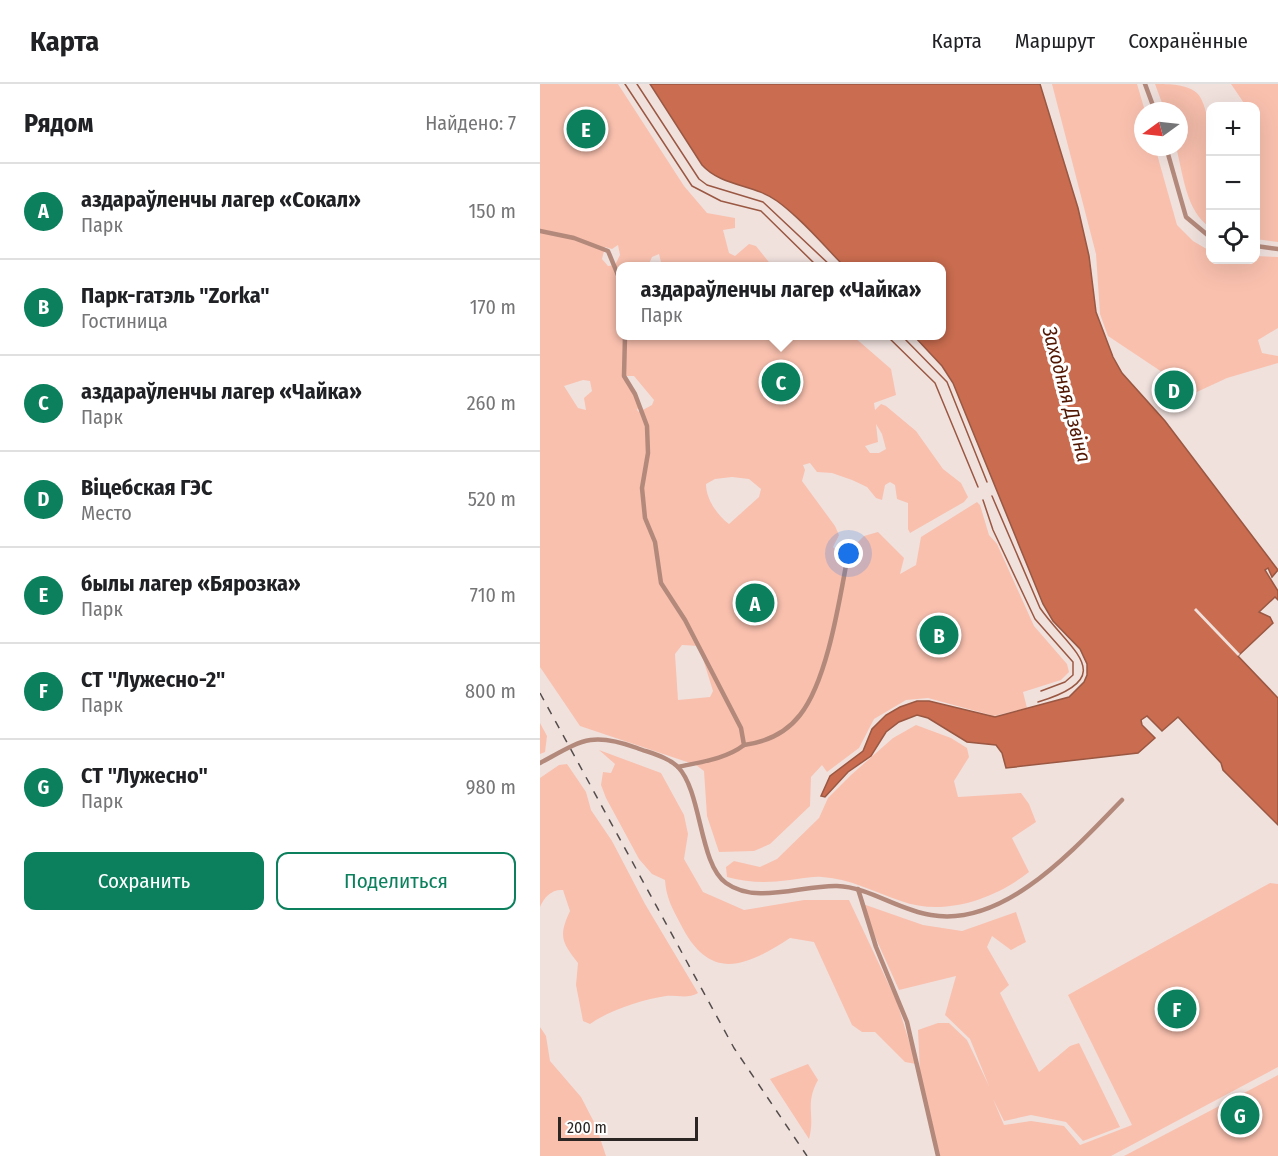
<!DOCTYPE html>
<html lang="ru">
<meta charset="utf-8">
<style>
:root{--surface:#fff;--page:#f2f2f2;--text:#202124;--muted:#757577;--line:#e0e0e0;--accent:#0c805d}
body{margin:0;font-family:"Fira Sans Condensed",sans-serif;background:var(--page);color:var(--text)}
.controls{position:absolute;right:18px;top:18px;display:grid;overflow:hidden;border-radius:12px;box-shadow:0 6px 24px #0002}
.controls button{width:54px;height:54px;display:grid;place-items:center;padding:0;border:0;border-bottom:2px solid var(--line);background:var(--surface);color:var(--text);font:30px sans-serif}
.compass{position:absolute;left:594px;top:18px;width:54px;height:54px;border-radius:50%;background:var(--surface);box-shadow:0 6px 24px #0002;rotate:255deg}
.scale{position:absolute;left:18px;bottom:15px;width:140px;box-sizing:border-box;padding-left:6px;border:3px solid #2b2624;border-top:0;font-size:16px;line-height:21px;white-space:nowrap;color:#2b2624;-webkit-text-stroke:4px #fff;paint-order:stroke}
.you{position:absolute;left:309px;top:470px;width:21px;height:21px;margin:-15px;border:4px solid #fff;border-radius:50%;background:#1a73e8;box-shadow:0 0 0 9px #1a73e833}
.badge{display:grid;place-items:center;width:39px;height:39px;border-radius:50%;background:var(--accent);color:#fff;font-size:20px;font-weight:700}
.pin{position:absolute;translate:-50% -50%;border:3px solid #fff;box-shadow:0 2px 6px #0006}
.popup{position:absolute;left:76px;top:178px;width:330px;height:78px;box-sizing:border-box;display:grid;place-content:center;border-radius:12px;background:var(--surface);filter:drop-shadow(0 2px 4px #0005);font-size:20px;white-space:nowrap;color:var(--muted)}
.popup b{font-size:22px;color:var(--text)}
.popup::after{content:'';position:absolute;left:50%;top:100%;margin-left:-12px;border:12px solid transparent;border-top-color:var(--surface)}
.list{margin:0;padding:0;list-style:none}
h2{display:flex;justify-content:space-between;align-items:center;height:78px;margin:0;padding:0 24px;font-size:26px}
h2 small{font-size:20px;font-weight:400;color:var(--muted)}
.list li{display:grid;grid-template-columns:39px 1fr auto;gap:18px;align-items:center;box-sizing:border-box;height:96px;padding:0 24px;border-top:2px solid var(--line)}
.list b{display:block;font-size:22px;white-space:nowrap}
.list p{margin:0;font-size:20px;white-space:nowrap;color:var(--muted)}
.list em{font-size:20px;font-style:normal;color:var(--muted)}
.actions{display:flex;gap:12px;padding:18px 24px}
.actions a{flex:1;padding:14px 0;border:2px solid var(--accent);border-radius:12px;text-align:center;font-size:21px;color:var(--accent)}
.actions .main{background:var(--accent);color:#fff}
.icon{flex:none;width:33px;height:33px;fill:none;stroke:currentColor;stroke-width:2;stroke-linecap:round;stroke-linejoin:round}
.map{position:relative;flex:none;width:738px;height:1072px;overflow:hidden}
header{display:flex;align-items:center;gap:36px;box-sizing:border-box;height:84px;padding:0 30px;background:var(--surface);border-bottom:2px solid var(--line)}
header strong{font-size:28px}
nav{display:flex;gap:33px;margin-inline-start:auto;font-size:21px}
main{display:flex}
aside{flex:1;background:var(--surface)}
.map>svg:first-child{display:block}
</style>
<header>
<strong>Карта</strong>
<nav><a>Карта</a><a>Маршрут</a><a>Сохранённые</a></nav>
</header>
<main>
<aside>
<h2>Рядом<small>Найдено: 7</small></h2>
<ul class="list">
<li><span class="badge">A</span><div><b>аздараўленчы лагер «Сокал»</b><p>Парк</p></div><em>150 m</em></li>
<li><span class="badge">B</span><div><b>Парк-гатэль &quot;Zorka&quot;</b><p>Гостиница</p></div><em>170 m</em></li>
<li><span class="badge">C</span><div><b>аздараўленчы лагер «Чайка»</b><p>Парк</p></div><em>260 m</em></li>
<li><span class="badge">D</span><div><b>Віцебская ГЭС</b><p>Место</p></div><em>520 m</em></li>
<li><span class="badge">E</span><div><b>былы лагер «Бярозка»</b><p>Парк</p></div><em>710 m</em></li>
<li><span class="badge">F</span><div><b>СТ &quot;Лужесно-2&quot;</b><p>Парк</p></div><em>800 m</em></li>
<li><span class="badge">G</span><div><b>СТ &quot;Лужесно&quot;</b><p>Парк</p></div><em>980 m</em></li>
</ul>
<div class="actions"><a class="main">Сохранить</a><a>Поделиться</a></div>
</aside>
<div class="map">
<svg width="738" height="1072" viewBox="0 0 738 1072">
<rect width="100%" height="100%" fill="#f0e1dd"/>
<g fill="#f9c0ae" fill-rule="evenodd">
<path d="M0,0H78L144,102L167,129L195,134V144L183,146L189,169L195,172L209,160L216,162L232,182H122L119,170L112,173L108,182H80V252H313L351,285L356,311L334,319L335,326L341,320L346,322L376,347L403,385L421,399L428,413L424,418L370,449L368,445V419L357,415L355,401L350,398L345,401L342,416L336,414L327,403L312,396L292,389L277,388L270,379L263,381L265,386L262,397L295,442L299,451L293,463L296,466L316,460L324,452L338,448L364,474L360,490L376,481L381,453L437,418L440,421L449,451L457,460L494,542L527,580L529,588L521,596L483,608L487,624L454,632L388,614L366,616L334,635L319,664L287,688L282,681L271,693L270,722L230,760L214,767L179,768L167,732L164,687L156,681L40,642L0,583ZM78,161L80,171L75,181L68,182L62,175L65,163L72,165ZM86,292H94L114,316L112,321L99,328L97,326L100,320ZM43,296L50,297L52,307L44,314L46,326L38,324L24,302ZM336,340L342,350L346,365L339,369H330L325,362L338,358ZM192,393L209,395L221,405L219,413L189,440C177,431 166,415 166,400L175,395ZM142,561L159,562L173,607L170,613L138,616L135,570Z"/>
<path d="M512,0H597L605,27L603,63H615L637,141L653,157L670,167V176H716V172L738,173V244L718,256L722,269L738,272V279L687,294L646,313L637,311L628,292L568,252L560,230L556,170Z"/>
<path d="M615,0C629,0 648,0 658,10C676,32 671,113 670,143C646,128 643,89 636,63H639V27H625Z"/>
<path d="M691,0H738V158L716,155V22H706Z"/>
<path d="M0,639L7,652L5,668L0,670Z"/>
<path d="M376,641L411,654L427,664L429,673L414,697L418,713L481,709L489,720L496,738L472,754L489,788C455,815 404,833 361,817C334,808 311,795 282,793C272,792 261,795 250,796C228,799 209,799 187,793L186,783L194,777L220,783L237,775L279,734L288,714L311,691L353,654Z"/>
<path d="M59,666L121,689L144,731L148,750L144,775L163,808L204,826L264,816H309L357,918L376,980L365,978L335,948H322L312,941L274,858L250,854C204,884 169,898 140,839C132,824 126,813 125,796L112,790L99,775L66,714L61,701L63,688L71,689L75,680Z"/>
<path d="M27,680L46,708L51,726L72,757L105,820L158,909C148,915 137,911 126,912C101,916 70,926 50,940L43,937L36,901L38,879C22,858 18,853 30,827L23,806C12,805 4,813 0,823V694L19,681Z"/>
<path d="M730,799L738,800V983L571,1072H397L380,988L378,946L398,939H409L427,956L449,1002L430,955L405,931L416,892L359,906L320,819L383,841L422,847L476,828L486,858L471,866L452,852L447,863L469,901L460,909L499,988L530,962L539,959L580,1043L543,1057L526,1038L491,1031L464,1037L453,1015L464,1041L491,1037L524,1042L540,1061L592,1041L528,911Z"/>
<path d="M0,943L6,952L10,977L41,1013L56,1042L66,1072H0Z"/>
<path d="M268,980L278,996C264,1021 276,1031 269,1055L230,995Z"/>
<path d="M738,991V1072H584Z"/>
</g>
<path fill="#c96c4f" stroke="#9a5742" stroke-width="1.5" d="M110,0H500L538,124L549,172L556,228L573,273L582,289L625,337L738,486L732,493L728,484L725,486L738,507V516L735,513L719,528L730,533L733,539L698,572L738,614V741L683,686L681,679L638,633L622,647L607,632L601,636L602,641L615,654L598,669L466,684L462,669L456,661L427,658L388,634L377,631L359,638L346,648L331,672L308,688L285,713L281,712L290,692L323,667L332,645L346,631L360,623L377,617H389L455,633L529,613L544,598L547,591V580L540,565L513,537L503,520L413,299L402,282L374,252H401V182H304C283,161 262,135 237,117C214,100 182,103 162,81Z"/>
<path fill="#f0e1dd" d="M656,524L700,570L698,572L654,526Z"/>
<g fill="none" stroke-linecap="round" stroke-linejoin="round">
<g stroke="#9a5742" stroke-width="1.5">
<path d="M85,0L152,102L181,117L221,127L277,182"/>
<path d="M97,0L159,95L167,101L223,118L291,182"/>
<path d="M347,252L395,299L438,403"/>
<path d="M362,252L407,298L447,398"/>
<path d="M452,412L500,524C529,566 582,593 498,618"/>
<path d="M443,416L453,446L495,535L533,578V591L525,598L501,607"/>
</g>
<g stroke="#b3897b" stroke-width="4.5">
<path d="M605,0L615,27"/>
<path d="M626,63L646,133L670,153"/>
<path d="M0,147L34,154L68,167L80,196"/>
<path d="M716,162L738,165"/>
<path d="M85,252L84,292L95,310L107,342L108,369L102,404L105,434L115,458L121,499L145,536L201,644L204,661C186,675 160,678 138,683"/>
<path d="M204,661C226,658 246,649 260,631C287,597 299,519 307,476"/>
<path d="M0,679C41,657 50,647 97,664C110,669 128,673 138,683C162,708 159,780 186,799C216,821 262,801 297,802C329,803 358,826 391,831C465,844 535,764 582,716"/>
<path d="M318,805L336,863L367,938L398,1072"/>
</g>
<path stroke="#544d4b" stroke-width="1.5" stroke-dasharray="8 8" stroke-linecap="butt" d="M0,609L194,964L267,1072"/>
</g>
<g text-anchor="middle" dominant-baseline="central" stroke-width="6" stroke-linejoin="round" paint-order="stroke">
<g font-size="20" font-style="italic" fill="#521703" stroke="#fff">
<text transform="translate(527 310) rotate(75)">Заходняя Дзвіна</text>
</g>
</g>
</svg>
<div class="controls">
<button>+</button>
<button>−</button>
<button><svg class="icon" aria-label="locate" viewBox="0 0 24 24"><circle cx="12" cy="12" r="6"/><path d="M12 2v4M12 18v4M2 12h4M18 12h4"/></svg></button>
</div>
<svg class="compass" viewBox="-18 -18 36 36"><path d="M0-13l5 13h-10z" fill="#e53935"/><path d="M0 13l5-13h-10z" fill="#757577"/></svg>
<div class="scale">200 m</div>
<div class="you"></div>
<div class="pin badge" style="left:215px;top:519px">A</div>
<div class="pin badge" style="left:399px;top:551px">B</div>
<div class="pin badge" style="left:241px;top:298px">C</div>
<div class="popup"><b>аздараўленчы лагер «Чайка»</b>Парк</div>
<div class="pin badge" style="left:634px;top:306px">D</div>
<div class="pin badge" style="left:46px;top:45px">E</div>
<div class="pin badge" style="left:637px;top:925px">F</div>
<div class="pin badge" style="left:700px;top:1031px">G</div>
</div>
</main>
